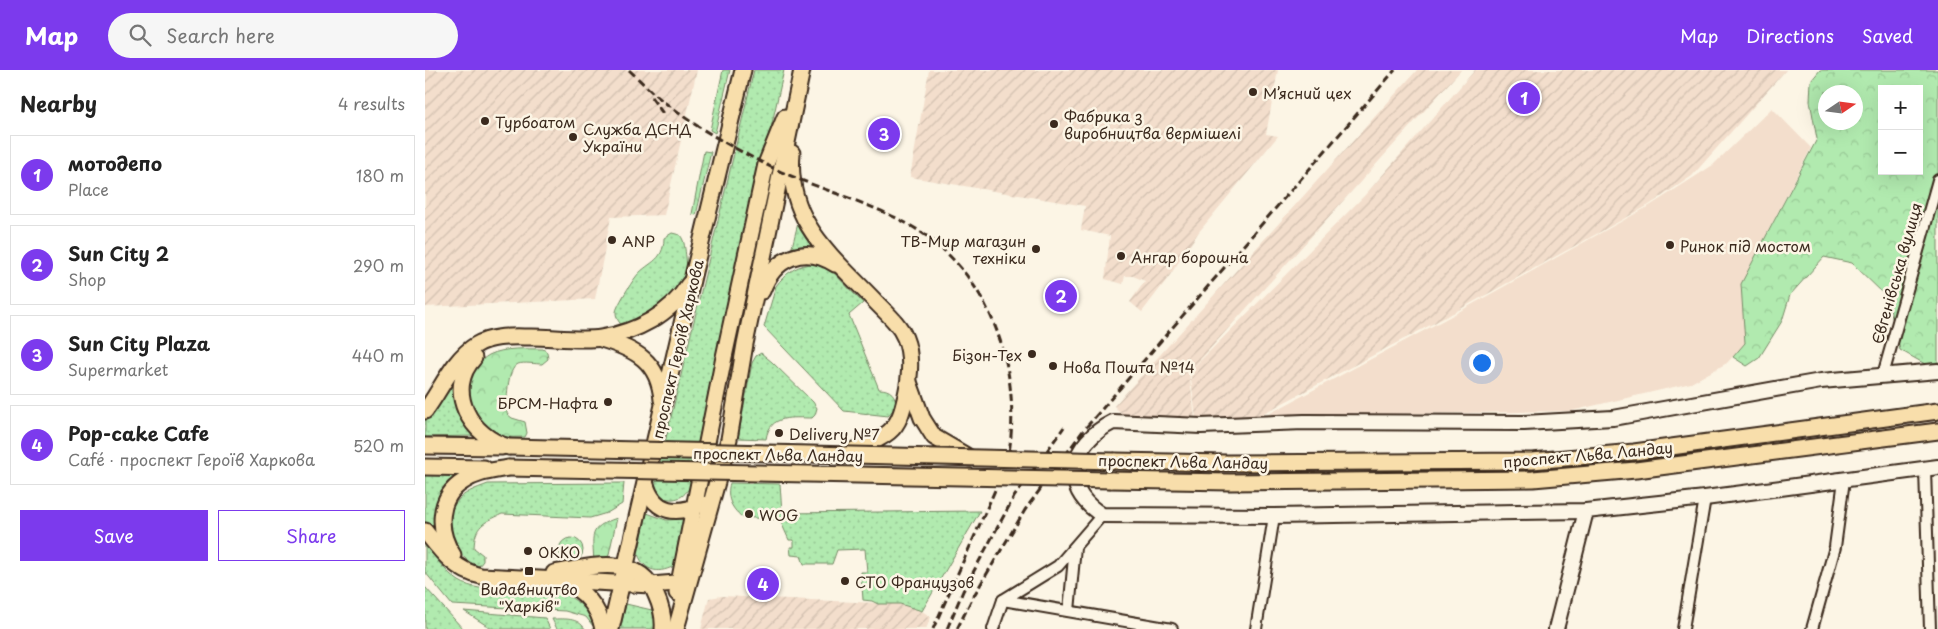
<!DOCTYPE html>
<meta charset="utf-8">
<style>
:root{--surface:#fff;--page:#f6f6f6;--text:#222;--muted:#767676;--line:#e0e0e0;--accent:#7c3aed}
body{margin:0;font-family:"Playpen Sans",sans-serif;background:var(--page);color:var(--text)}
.controls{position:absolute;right:15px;top:15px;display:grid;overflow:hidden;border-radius:0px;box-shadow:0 5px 20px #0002}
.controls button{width:45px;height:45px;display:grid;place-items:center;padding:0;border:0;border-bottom:1px solid var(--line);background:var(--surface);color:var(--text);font:25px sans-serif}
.compass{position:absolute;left:1393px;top:15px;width:45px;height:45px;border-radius:50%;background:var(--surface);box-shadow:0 5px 20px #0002;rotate:77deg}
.you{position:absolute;left:1056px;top:292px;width:18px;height:18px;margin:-12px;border:4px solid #fff;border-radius:50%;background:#1a73e8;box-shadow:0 0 0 8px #1a73e833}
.badge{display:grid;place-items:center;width:32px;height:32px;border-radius:50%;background:var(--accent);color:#fff;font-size:16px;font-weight:700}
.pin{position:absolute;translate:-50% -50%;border:2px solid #fff;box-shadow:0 1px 5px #0006}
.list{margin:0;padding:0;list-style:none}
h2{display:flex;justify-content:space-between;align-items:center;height:65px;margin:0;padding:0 20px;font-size:21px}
h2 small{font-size:16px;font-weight:400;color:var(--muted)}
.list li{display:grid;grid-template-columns:32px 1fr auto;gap:15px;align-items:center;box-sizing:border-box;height:80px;margin:0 10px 10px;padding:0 10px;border:1px solid var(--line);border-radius:0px}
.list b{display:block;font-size:19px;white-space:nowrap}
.list p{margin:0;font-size:16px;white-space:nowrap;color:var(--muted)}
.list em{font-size:16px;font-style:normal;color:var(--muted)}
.actions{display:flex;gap:10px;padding:15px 20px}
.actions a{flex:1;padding:11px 0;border:1px solid var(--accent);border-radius:0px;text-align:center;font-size:18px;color:var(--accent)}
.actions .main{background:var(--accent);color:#fff}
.icon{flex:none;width:28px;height:28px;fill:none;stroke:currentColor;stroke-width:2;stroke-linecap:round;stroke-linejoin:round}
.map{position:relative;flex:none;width:1513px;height:559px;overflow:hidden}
header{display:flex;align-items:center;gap:30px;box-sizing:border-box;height:70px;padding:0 25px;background:var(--accent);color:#fff}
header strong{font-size:24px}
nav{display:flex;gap:28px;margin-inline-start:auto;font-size:18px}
.search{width:350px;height:45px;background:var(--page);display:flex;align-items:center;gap:12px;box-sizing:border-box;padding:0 18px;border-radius:28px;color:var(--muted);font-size:19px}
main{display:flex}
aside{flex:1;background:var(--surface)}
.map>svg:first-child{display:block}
</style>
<header>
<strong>Map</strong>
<div class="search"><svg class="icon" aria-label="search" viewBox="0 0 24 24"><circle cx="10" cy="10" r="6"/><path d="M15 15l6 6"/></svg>Search here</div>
<nav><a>Map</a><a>Directions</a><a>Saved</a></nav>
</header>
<main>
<aside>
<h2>Nearby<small>4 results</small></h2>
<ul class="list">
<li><span class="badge">1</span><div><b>мотодепо</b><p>Place</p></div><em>180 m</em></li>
<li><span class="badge">2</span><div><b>Sun City 2</b><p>Shop</p></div><em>290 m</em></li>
<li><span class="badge">3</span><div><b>Sun City Plaza</b><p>Supermarket</p></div><em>440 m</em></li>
<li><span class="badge">4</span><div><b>Pop-cake Cafe</b><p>Café · проспект Героїв Харкова</p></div><em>520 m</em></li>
</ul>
<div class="actions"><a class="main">Save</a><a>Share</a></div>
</aside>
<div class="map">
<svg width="1513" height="559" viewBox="0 0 1513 559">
<defs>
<pattern id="industrial-furrows" width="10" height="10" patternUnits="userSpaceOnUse" patternTransform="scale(1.25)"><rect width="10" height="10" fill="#f3decc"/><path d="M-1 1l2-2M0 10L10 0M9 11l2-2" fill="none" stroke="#d1bfaf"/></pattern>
<pattern id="grass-dots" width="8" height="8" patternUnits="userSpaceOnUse" patternTransform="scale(1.25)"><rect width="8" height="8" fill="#b1eaaf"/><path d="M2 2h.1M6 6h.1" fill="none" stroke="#99c996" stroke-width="1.8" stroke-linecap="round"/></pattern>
<pattern id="forest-crowns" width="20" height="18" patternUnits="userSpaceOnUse" patternTransform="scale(1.25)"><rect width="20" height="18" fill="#b1eaaf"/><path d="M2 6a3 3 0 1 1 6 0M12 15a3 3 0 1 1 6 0" fill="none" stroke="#99c996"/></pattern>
</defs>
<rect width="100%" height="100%" fill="#fcf5e5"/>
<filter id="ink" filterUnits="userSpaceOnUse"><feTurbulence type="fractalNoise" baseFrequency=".02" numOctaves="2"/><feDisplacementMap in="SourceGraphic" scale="10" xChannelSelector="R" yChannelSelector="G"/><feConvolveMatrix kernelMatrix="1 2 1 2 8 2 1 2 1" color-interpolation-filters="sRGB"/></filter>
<g filter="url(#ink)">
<path fill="#f3decc" d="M1347,38L1386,78L1316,214L1320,273L1302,293L1266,313L1146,341L840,346L1028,245L1226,135L1288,95Z"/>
<g fill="url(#industrial-furrows)">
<path d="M0,0H272L239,145L186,147L170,229L0,237Z"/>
<path d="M504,0H853L841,64L853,66L773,163L743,208L717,242L705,232L720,211L708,206H700L698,214L680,209L685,166L656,160L660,136L485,107Z"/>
<path d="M992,0H1036L766,300L940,125L1050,0H1361L1267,106L1224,135L1030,242L835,345L771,348L765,301L764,302L770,348H701L689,336Z"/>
<path d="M297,526L475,534L497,541L506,547L501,559H276L284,528Z"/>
</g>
<g fill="url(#grass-dots)" stroke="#768a66">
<path d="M298,0H305L290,63L285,60Z"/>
<path d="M329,0H359L266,414C259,430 248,432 232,426L230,422L231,410Z"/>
<path d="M373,153L394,179L365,185Z"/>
<path d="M247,163L255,165C260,171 260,180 261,187C267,225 227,243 198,256C194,253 191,248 191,242C191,237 206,213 210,208C221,192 239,193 239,168Z"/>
<path d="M384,194L398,195L405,199L438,233L424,245L454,319C466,319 471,325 471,336L463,346L419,341L339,257L351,216C360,204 369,197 384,194Z"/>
<path d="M336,283L347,292L388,332L392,338L390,345L387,348C367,348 345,344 341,369L313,368L327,293L331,286Z"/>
<path d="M27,315L32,334L49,364L46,366L0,367V349L25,316Z"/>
<path d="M0,405H24L28,408L10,456L7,458L0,454Z"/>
<path d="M199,413L197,434L182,443L165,448L77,444C58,453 50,455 49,478L58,485V491L54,496C30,489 14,455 30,434C38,422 50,419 63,414Z"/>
<path d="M305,413L355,414L357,443L555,441L497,541L475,534H453L447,531L438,530L436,502H442L440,479L412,480L407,494H379L376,486L366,485L365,477H369V470H364L355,450L317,447C306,438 301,427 305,413Z"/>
<path d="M222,443L241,450L260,449L251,495C235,504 220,503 213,484Z"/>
<circle cx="146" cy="480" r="12"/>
<path d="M0,474C10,487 20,502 34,511C56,525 109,519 137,523C151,529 159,537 169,549L168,556L161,547L140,541L27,535L0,502Z"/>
<path d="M0,517L38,559H0Z"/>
<path d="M201,534L231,541L232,559H195Z"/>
<path d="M39,541L120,548L125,559H67Z"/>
<path d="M127,549C139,549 153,547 160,559H132Z"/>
</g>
<g fill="url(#forest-crowns)" stroke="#768a66" fill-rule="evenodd">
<path d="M1395,0H1513V292L1500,294L1475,280L1462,227L1427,193L1399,187L1365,225L1357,251L1334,288L1322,296L1308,287L1320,273L1316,214L1392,69L1385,31L1386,11ZM1457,19H1494V101H1457ZM1400,22H1430V52H1400Z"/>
<path d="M279,81L286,82L271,145L267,144Z"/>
<path d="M118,279L122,282L123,289L117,294C111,294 99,292 93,294C81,300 82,332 82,344L87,348L100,352L102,363L100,367C92,367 84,368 77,366C41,353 28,306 64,285C80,277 101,279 118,279Z"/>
<path d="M192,448L182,493L169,494C168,465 162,458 192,448Z"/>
</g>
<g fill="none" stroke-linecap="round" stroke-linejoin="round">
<g stroke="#3b2a1e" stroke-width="14">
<g id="street">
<path d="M1458,305L1513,110"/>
<path d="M1500,399L1505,559"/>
<path d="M578,530L747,559"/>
<path d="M644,541L650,477"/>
<path d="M568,559L578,530L633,496L677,445"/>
<path d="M831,559L849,446"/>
<path d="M1258,559L1280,428"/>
<path d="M1387,559L1410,477L1419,410"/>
</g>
</g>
<g stroke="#3b2a1e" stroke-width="18">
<g id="secondary">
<path d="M1513,301L1396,311L1188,348L1099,353L879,352L776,356L688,352C646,373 632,417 677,445L849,446L1161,441L1280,428L1513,397"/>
<path d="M1131,559L1161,441"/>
</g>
</g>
<g stroke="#3b2a1e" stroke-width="19">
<g id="primary">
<path d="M367,83C361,151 406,185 449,230C460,242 474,253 480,268C487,285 485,307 481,325C478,338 475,353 464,362C451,373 431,378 416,386"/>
<path d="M337,221C349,188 379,174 410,194"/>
<path d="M176,269C210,279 234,291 237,330"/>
<path d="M49,288C19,320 46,368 84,377"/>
<path d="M484,312L497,348L509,367L545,388"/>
<path d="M0,341C16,320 28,289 51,275C68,265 88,267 107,267C127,267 156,271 176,268C211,262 245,245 264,214"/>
<path d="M0,376L77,377"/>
<path d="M690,391L802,393L1107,391L1209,382L1513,341"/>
<path d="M0,397L59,398"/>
<path d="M686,410L805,412L1108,409L1211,400L1513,361"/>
<path d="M221,415C230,444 252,445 277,434"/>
<path d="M0,461C16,481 29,500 56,506L226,515L251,513L261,507"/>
<path d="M28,485C12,461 12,427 39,411C52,402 68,401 83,398"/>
<path d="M129,503C164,497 214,482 231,525C236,536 239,547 238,559"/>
<path d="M138,512C159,519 174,538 178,559"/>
<path d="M252,523L299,287L341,94L360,47"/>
<path d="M186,559L268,206L318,0"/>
<path d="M251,559L304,369L320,274L377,0"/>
</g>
</g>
<use href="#street" stroke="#fcf5e5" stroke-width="10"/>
<use href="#secondary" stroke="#fcf5e5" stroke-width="14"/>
<use href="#primary" stroke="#f8deab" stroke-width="15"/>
<g stroke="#3b2a1e" stroke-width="3" stroke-dasharray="8 4" stroke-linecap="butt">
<path d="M204,0C217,12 229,25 243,35C272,58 307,77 340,94C385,117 436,129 479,152C564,197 599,298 583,389"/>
<path d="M226,27L239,45"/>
<path d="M508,559L575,409"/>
<path d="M522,559L538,521L589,427L639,357"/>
<path d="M532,559L548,527L600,440L658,361L970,0"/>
</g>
<g stroke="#3b2a1e" stroke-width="19" stroke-linecap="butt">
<g id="primary-bridge">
<path d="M84,377L690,391"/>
<path d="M83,398L686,410"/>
</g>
</g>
<use href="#primary-bridge" stroke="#f8deab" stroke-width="15"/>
</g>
</g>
<g fill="#3b2a1e" stroke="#fcf5e5" stroke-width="2">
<circle cx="828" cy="22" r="5"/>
<circle cx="60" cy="51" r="5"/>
<circle cx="629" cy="54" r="5"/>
<circle cx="148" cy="67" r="5"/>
<circle cx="187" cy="170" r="5"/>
<circle cx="1245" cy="175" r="5"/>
<circle cx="611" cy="179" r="5"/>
<circle cx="696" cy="186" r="5"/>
<circle cx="607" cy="284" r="5"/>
<circle cx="628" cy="296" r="5"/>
<circle cx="183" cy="332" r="5"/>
<circle cx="354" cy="363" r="5"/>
<circle cx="324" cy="444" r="5"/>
<circle cx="103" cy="481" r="5"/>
<rect x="99" y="496" width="10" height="10" rx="2.5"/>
<circle cx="420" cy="511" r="5"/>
</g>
<g text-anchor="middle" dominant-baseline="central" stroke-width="5" stroke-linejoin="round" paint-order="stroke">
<g font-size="15" fill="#3b2a1e" stroke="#fcf5e5" text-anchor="start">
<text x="838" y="22">М’ясний цех</text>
<text x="639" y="45">Фабрика з<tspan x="639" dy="17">виробництва вермішелі</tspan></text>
<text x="70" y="51">Турбоатом</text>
<text x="158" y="58">Служба ДСНД<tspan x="158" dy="17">України</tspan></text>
<text x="197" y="170">ANP</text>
<text x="601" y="170" text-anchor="end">ТВ-Мир магазин<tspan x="601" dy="17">техніки</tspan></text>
<text x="1255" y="175">Ринок під мостом</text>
<text x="706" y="186">Ангар борошна</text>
<text x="597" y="284" text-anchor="end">Бізон-Тех</text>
<text x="638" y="296">Нова Пошта №14</text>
<text x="173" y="332" text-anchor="end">БРСМ-Нафта</text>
<text x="364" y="363">Delivery №7</text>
<text x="334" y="444">WOG</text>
<text x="113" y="481">ОККО</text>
<text x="430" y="511">СТО Французов</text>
<text x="104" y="518" text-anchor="middle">Видавництво<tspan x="104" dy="17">"Харків"</tspan></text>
</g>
<g font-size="15" fill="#3b2a1e" stroke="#fcf5e5">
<text transform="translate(1471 203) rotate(-74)">Євгенівська вулиця</text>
<text transform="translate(252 279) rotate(-77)">проспект Героїв Харкова</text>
<text transform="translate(353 384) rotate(1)">проспект Льва Ландау</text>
<text transform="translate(1163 384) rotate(-5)">проспект Льва Ландау</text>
<text transform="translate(758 391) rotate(1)">проспект Льва Ландау</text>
</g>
</g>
</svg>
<div class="controls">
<button>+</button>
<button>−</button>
</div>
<svg class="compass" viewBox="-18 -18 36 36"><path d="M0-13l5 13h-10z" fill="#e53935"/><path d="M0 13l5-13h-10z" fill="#767676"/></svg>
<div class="you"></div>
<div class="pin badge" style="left:1099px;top:28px">1</div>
<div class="pin badge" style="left:636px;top:226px">2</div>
<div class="pin badge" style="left:459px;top:64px">3</div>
<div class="pin badge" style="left:338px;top:514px">4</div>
</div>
</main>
